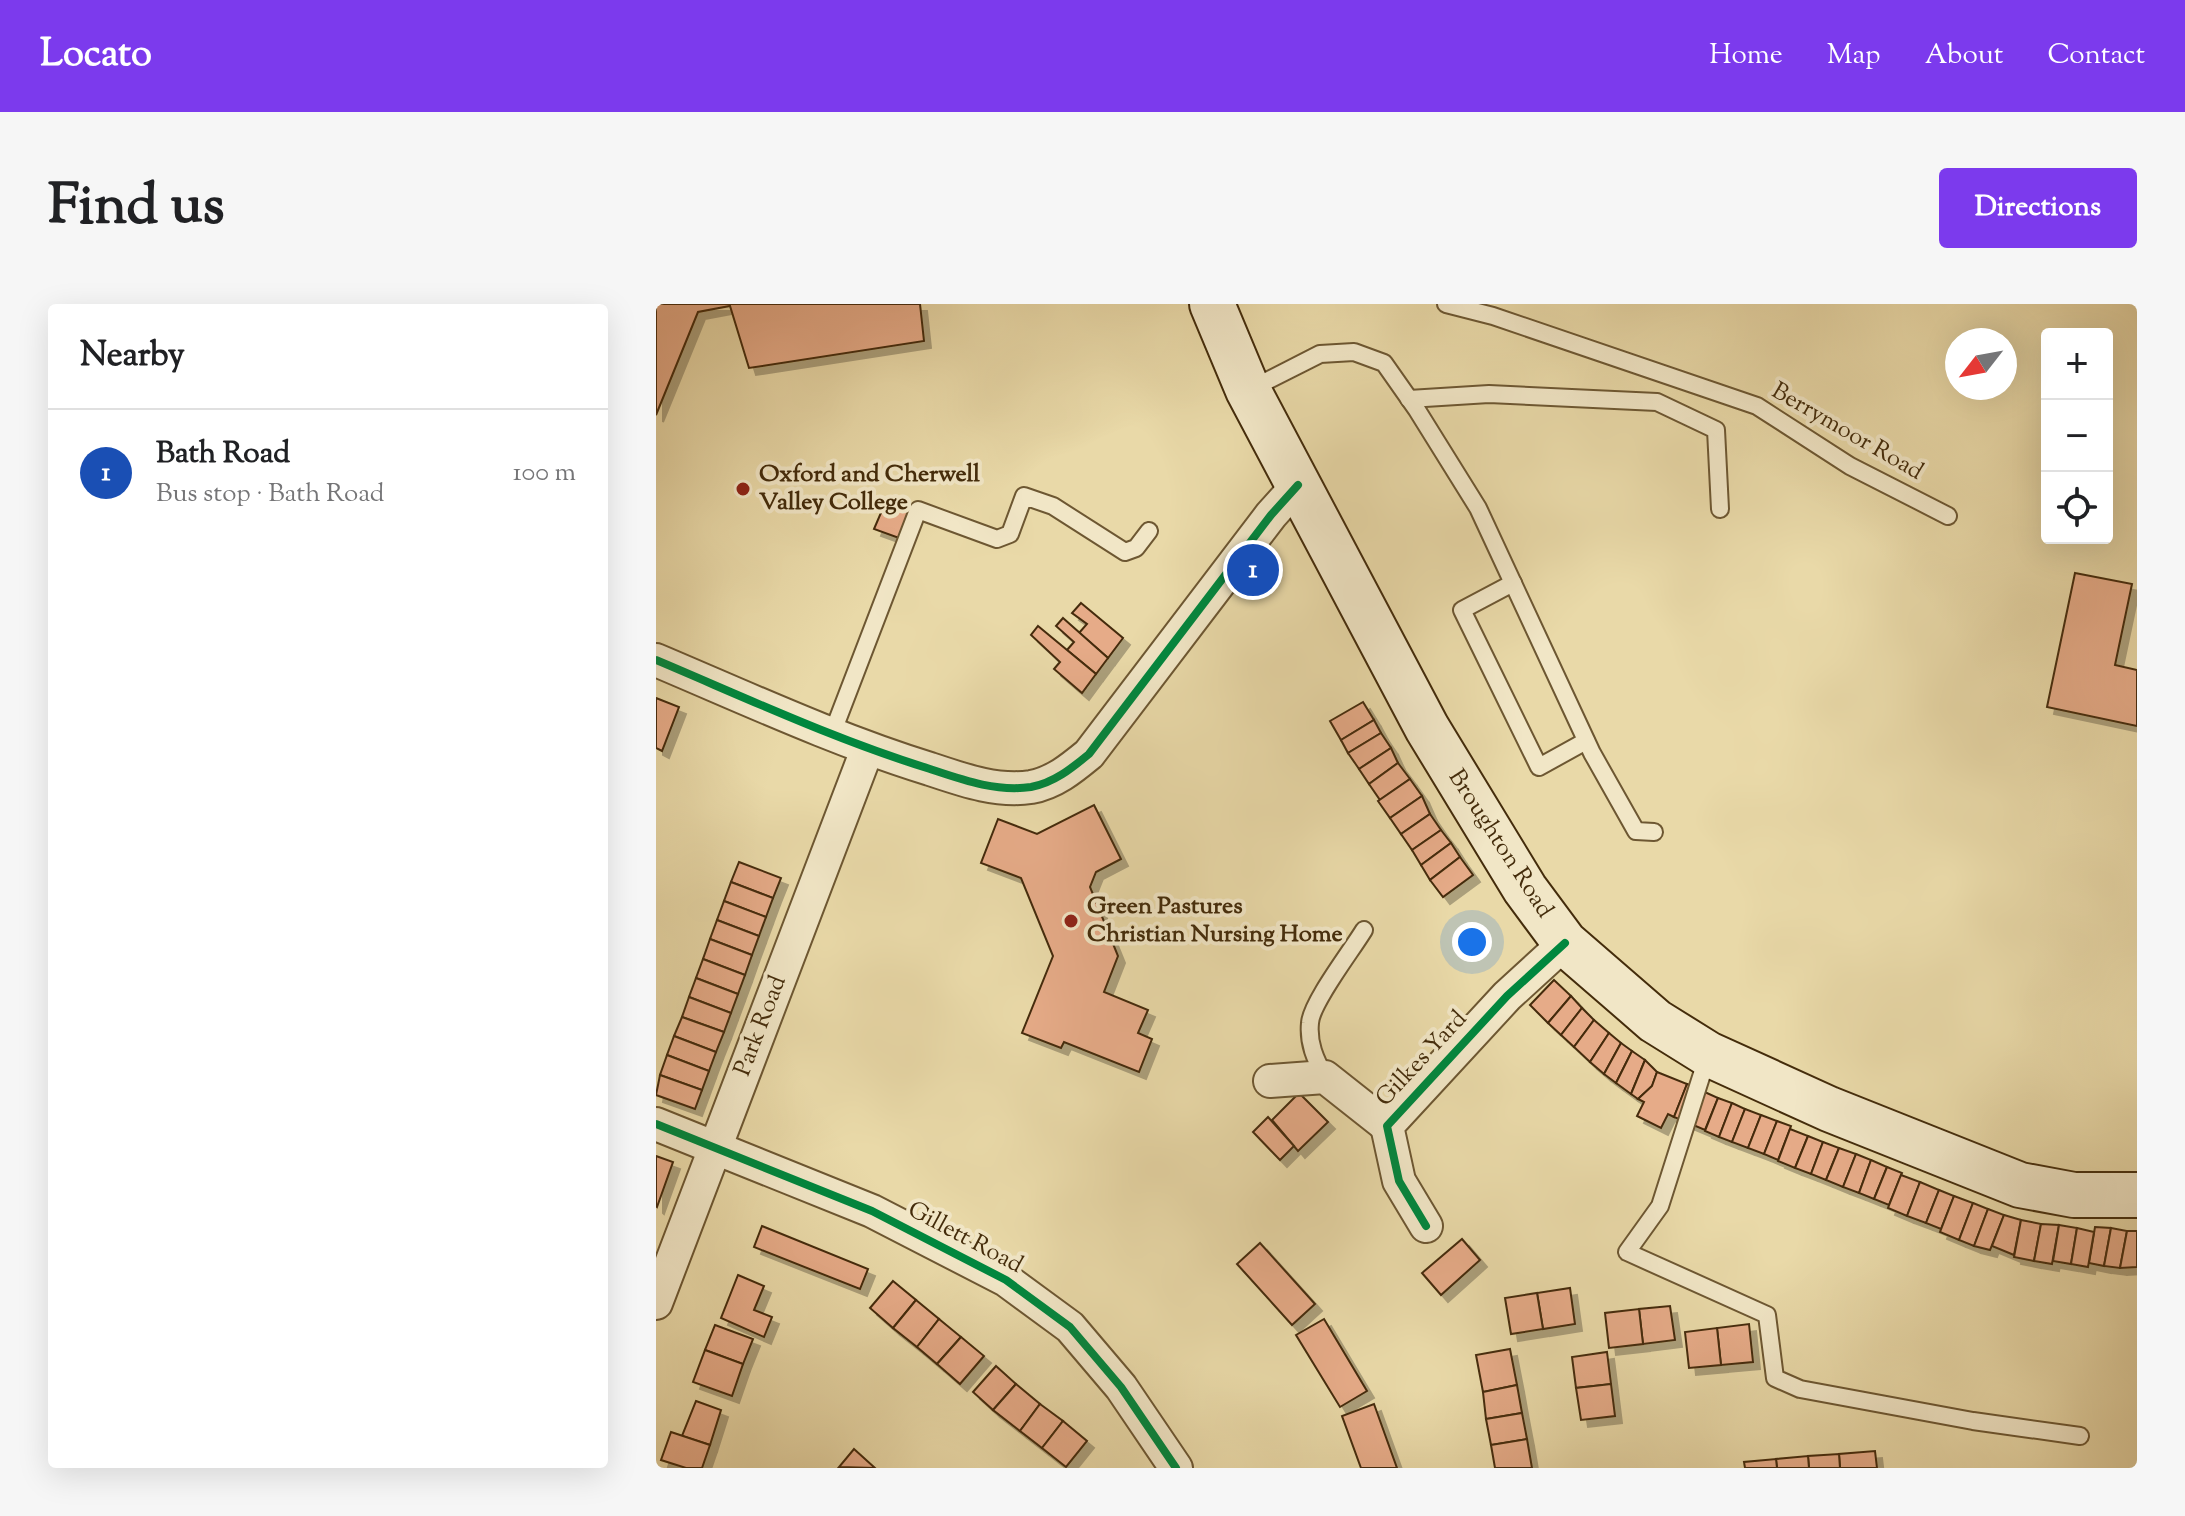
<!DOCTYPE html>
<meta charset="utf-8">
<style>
:root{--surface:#fff;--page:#f6f6f6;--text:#202124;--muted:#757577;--line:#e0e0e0;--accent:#7c3aed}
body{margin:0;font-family:"Sorts Mill Goudy",serif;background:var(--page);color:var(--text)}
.controls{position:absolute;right:24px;top:24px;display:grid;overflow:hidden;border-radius:8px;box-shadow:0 8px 32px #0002}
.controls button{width:72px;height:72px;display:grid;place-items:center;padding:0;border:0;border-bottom:2px solid var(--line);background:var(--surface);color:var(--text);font:40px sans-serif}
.compass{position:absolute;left:1289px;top:24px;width:72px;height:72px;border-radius:50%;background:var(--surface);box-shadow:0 8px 32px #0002;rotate:239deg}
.you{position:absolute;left:816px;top:638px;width:28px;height:28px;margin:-20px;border:6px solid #fff;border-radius:50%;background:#1a73e8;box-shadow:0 0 0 12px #1a73e833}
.badge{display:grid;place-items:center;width:52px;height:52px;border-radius:50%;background:var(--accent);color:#fff;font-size:26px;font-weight:700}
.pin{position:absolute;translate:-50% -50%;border:4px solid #fff;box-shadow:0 2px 8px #0006}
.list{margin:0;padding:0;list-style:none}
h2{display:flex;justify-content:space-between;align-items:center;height:104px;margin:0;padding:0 32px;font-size:34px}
h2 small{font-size:26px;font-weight:400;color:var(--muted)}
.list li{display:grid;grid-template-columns:52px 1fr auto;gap:24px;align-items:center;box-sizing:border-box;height:128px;padding:0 32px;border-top:2px solid var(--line)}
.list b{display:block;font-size:30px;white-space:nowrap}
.list p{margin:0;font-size:26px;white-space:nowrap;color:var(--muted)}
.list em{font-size:26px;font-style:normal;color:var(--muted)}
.icon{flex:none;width:44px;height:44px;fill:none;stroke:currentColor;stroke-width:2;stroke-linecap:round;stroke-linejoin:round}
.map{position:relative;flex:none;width:1481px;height:1164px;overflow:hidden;border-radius:8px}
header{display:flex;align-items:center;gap:48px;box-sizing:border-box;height:112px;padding:0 40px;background:var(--accent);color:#fff}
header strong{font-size:38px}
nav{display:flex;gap:44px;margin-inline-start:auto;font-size:28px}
.intro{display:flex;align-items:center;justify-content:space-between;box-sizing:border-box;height:192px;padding:0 48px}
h1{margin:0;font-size:56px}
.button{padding:20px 36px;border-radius:8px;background:var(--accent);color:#fff;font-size:28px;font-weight:700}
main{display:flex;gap:48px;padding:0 48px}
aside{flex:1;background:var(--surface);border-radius:8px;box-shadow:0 8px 32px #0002}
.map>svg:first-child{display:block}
</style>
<header>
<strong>Locato</strong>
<nav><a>Home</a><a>Map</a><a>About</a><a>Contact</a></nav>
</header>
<div class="intro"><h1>Find us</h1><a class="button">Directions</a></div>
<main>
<aside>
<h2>Nearby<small></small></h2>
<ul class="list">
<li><span class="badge" style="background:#1a4fb4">1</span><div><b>Bath Road</b><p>Bus stop · Bath Road</p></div><em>100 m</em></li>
</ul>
</aside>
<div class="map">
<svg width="1481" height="1164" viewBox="0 0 1481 1164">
<defs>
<filter id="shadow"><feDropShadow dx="7" dy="7" stdDeviation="0" flood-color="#0004"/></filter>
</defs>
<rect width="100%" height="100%" fill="#e9d9a8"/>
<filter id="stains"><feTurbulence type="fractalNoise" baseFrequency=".0025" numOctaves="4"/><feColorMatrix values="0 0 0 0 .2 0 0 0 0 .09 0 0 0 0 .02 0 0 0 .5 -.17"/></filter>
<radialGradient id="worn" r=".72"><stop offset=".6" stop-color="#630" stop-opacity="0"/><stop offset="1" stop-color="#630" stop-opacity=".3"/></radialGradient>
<g fill="#e6ab88" stroke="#442c0b" stroke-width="2" filter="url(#shadow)">
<path d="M0,0H264L268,37L93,64L74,2L42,8L0,111Z"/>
<path d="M230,197L254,207L243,234L218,225Z"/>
<path d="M1419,269L1476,280L1459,361L1481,366V422L1391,403Z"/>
<path d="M425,299L467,334L452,354L423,329L431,320L416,309Z"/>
<path d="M407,314L452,354L440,370L411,346L418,338L400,322Z"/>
<path d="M382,322L440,370L426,389L398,365L404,358L375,331Z"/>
<path d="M0,394L23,403L6,447L0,444Z"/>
<path d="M707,398L718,416L685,436L674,417Z"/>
<path d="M718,416L725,429L692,449L685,436Z"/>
<path d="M725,429L735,444L703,465L692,449Z"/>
<path d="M735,444L742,459L713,480L703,465Z"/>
<path d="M742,459L754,475L724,496L713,480Z"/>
<path d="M754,475L766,492L734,514L722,497Z"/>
<path d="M766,492L774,510L745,530L734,514Z"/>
<path d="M438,501L465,555L440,568L434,583L462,652L448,688L492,706L482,729L496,735L483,768L408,738L405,744L366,729L397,652L365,574L325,559L342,515L381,530Z"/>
<path d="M774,510L785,526L756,546L745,530Z"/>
<path d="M785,526L795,539L765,561L756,546Z"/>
<path d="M795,539L804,553L774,576L765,561Z"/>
<path d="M804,553L817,571L787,593L774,576Z"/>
<path d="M83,558L125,574L117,594L75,578Z"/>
<path d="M75,578L117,594L110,613L68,597Z"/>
<path d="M68,597L110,613L103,632L61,616Z"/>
<path d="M61,616L103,632L96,651L54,635Z"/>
<path d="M54,635L96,651L89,671L47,655Z"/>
<path d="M47,655L89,671L82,690L40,674Z"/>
<path d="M40,674L82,690L75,709L33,693Z"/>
<path d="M898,676L915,692L892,719L874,701Z"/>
<path d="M915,692L926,704L905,731L892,719Z"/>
<path d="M33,693L75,709L68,728L26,713Z"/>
<path d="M926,704L938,716L918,743L905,731Z"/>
<path d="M26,713L68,728L60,748L18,732Z"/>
<path d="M938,716L953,729L934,758L918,743Z"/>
<path d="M953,729L965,739L948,770L934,758Z"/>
<path d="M18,732L60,748L53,767L11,751Z"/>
<path d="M965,739L976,747L960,779L948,770Z"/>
<path d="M976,747L989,756L975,790L960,779Z"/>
<path d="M11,751L53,767L46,786L4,771Z"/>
<path d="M989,756L1001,768L996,782L982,795L975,790Z"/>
<path d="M1001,768L1031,780L1018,813L1012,810L1005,824L981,812L988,798L982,795L996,782Z"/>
<path d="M4,771L46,786L39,805L0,791Z"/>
<path d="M1031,780L1062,794L1049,826L1018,813Z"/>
<path d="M643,789L672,818L642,847L616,816Z"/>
<path d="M1062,794L1076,799L1063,833L1049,827Z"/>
<path d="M1076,799L1089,805L1076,838L1063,833Z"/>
<path d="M1089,805L1105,811L1092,844L1076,838Z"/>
<path d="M1105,811L1121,817L1108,850L1092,844Z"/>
<path d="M612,813L638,842L624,856L597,828Z"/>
<path d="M1121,817L1135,822L1122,856L1108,850Z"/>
<path d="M1134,825L1152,832L1139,864L1122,857Z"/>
<path d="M1152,832L1167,838L1155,870L1139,864Z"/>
<path d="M1167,838L1183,844L1170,876L1155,870Z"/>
<path d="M1183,844L1200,850L1187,883L1170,876Z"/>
<path d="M1200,850L1215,856L1203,889L1187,883Z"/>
<path d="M0,852L17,858L1,903L0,902Z"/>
<path d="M1215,856L1231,863L1218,895L1203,889Z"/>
<path d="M1231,863L1246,869L1233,901L1218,895Z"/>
<path d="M1245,871L1264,878L1251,912L1232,904Z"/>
<path d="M1264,878L1283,886L1270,919L1251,912Z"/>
<path d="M1283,886L1298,892L1285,925L1270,919Z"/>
<path d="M1298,892L1317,899L1303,936L1284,928Z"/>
<path d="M1317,899L1332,905L1318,942L1303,936Z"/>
<path d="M1332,905L1348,911L1334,946L1318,942Z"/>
<path d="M1348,911L1365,916L1358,951L1336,942Z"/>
<path d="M1365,916L1385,920L1378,957L1358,953Z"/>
<path d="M1385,920L1403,921L1396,960L1378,957Z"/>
<path d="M1403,921L1421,924L1415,960L1397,957Z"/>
<path d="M106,922L212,965L204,985L98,943Z"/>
<path d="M1439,923L1455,924L1448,962L1433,959Z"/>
<path d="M1421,924L1438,928L1432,963L1415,960Z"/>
<path d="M1455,924L1471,927L1464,964L1448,962Z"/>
<path d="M1471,927H1481V963L1464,964Z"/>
<path d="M806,935L824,956L785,991L766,969Z"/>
<path d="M604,939L659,1000L636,1021L581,960Z"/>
<path d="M82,971L108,982L98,1006L116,1013L108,1033L65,1014Z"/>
<path d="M237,977L260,996L237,1024L214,1004Z"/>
<path d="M914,984L919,1020L887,1025L881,989Z"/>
<path d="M881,989L887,1025L855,1030L849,994Z"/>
<path d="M260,996L283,1015L261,1043L237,1024Z"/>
<path d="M1014,1002L1019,1036L987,1040L983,1005Z"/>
<path d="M983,1005L987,1040L953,1044L949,1009Z"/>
<path d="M283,1015L305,1033L281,1060L261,1043Z"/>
<path d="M668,1015L711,1087L684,1103L640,1031Z"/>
<path d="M1093,1020L1097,1058L1065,1061L1061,1024Z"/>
<path d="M59,1021L97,1035L87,1060L49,1046Z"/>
<path d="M1061,1024L1065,1061L1033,1064L1029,1028Z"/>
<path d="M305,1033L328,1052L304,1080L281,1060Z"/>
<path d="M854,1045L861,1081L827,1088L820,1051Z"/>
<path d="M49,1046L87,1060L76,1092L37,1078Z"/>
<path d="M951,1048L955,1080L920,1084L916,1053Z"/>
<path d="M340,1062L360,1080L337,1106L317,1088Z"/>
<path d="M360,1080L384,1100L364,1127L337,1106Z"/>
<path d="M955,1080L959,1112L925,1116L920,1084Z"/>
<path d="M861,1081L866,1109L830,1115L827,1088Z"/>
<path d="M40,1097L65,1106L54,1141L26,1132Z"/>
<path d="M384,1100L407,1117L386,1144L364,1127Z"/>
<path d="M718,1100L741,1164H705L686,1112Z"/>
<path d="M866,1109L871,1135L835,1141L830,1115Z"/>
<path d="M407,1117L431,1137L410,1163L386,1144Z"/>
<path d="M15,1128L54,1141L46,1164H30L5,1156Z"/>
<path d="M871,1135L876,1164H839L835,1141Z"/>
<path d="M198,1145L219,1164L183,1163Z"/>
<path d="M1219,1147L1221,1164H1184L1183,1150Z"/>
<path d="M1183,1150L1184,1164H1153L1152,1152Z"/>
<path d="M1152,1152L1153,1164H1121L1120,1155Z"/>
<path d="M1120,1155L1121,1164H1089L1088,1158Z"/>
</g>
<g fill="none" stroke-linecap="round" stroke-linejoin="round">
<g stroke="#6d5732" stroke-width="20">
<g id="service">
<path d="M790,0L837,12L1101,102L1194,162L1292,212"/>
<path d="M595,85L664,50L698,48L728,59L761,106L822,204L936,449L980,527L998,528"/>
<path d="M753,95L833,90L1001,98L1060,126L1064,205"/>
<path d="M857,279L806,306L883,463L930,437"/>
<path d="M176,430L262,206L341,235L354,230L368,192L397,202L469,248L480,244L493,227"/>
<path d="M1052,751L1004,902L971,948L1111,1011L1119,1074L1144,1085L1317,1117L1424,1132"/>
<path d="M669,773C659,755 652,739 654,719C655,699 696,646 708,626"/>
</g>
</g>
<g stroke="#6d5732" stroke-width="36">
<g id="minor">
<path d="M0,356C90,394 180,436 274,465C307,476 340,488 375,483C398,479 416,464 433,450L615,211L642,181"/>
<path d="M614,777L669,773L731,822"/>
<path d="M0,820L216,907L350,976L414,1023L465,1083L520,1164"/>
<path d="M770,922L743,877L731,822L851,692L909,639"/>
<path d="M0,999L211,446"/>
</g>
</g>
<g stroke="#442c0b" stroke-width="48">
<path id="secondary" d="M556,0L592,86L771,424L869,585L909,639L999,717L1052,750L1173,805L1364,881L1418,891H1481"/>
</g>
<use href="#service" stroke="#f1e6c6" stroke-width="16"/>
<use href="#minor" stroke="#f1e6c6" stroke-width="32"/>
<use href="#secondary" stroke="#f1e6c6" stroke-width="44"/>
<g stroke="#f1e6c6" stroke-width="13">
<g id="cycleway">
<path d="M0,356C90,394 180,436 274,465C307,476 340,488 375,483C398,479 416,464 433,450L615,211L642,181"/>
<path d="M0,820L216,907L350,976L414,1023L465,1083L520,1164"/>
<path d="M770,922L743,877L731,822L851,692L909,639"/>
</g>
</g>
<use href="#cycleway" stroke="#00873e" stroke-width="8"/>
</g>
<g fill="#8f2418" stroke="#f1e6c6" stroke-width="3">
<circle cx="87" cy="185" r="8"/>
<circle cx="415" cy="617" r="8"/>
</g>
<g text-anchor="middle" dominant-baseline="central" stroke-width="8" stroke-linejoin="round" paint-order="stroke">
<g font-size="24" fill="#442c0b" stroke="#f1e6c6">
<text transform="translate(1191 128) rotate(30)">Berrymoor Road</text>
<text transform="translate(844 540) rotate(57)">Broughton Road</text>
<text transform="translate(105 722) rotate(-69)">Park Road</text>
<text transform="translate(766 755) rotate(-47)">Gilkes Yard</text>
<text transform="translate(309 934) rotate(28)">Gillett Road</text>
</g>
<g font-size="24" font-weight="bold" fill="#442c0b" stroke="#f1e6c6" text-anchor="start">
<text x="103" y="171">Oxford and Cherwell<tspan x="103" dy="28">Valley College</tspan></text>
<text x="431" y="603">Green Pastures<tspan x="431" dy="28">Christian Nursing Home</tspan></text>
</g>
</g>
<rect width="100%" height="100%" filter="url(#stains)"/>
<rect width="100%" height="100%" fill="url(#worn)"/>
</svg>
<div class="controls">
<button>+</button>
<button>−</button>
<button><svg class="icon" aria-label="locate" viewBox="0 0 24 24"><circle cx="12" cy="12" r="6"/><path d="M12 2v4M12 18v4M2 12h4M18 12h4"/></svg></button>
</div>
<svg class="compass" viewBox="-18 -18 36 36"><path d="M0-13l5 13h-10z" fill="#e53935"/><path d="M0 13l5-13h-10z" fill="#757577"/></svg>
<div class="you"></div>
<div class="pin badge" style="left:597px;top:266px;background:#1a4fb4">1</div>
</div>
</main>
